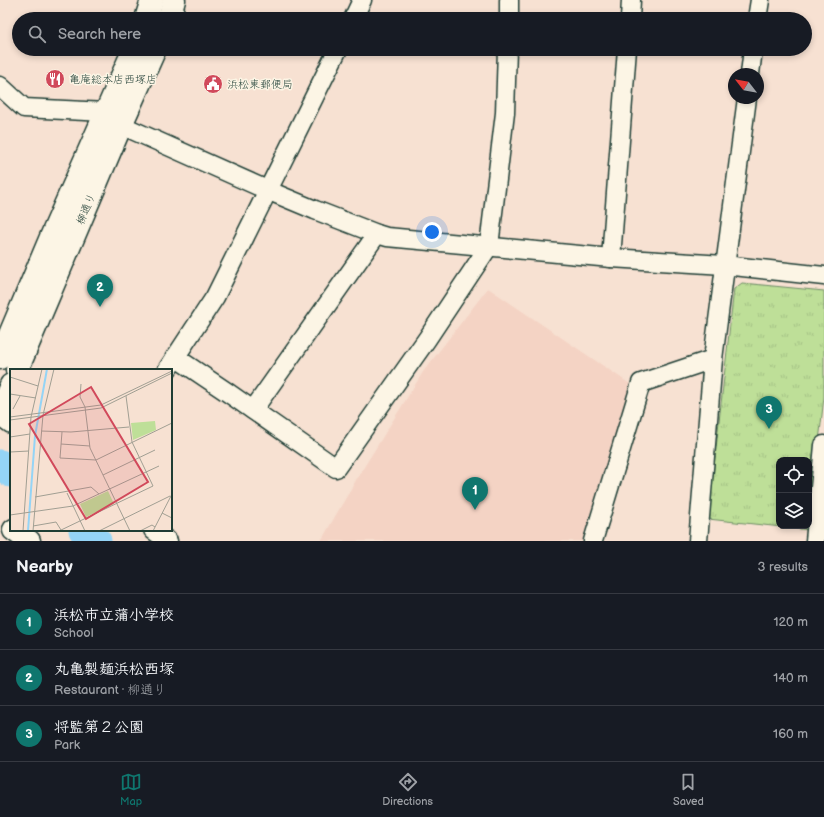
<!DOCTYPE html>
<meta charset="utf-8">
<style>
:root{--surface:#171b24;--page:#242831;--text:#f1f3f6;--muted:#9ea1a6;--line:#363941;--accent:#0f766e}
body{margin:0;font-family:"Balsamiq Sans","Klee One",sans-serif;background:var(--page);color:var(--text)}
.controls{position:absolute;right:12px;bottom:12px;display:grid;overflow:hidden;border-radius:8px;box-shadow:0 2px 6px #0003}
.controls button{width:36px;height:36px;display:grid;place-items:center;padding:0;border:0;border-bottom:1px solid var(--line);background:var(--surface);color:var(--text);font:20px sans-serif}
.compass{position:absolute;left:728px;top:68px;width:36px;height:36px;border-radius:50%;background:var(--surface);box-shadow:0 2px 6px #0003;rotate:301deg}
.you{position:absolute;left:432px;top:232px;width:14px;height:14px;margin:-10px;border:3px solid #fff;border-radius:50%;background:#1a73e8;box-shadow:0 0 0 6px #1a73e833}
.badge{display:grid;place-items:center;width:26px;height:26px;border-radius:50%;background:var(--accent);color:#fff;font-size:13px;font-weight:700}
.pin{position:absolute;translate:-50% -33px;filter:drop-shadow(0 1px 2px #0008)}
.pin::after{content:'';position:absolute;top:21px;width:14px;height:12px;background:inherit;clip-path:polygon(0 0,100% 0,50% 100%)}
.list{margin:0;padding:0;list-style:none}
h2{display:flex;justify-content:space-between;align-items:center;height:52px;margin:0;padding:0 16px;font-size:17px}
h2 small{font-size:13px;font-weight:400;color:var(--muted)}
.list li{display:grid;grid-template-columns:26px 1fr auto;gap:12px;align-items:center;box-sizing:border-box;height:56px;padding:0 16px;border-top:1px solid var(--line)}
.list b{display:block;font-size:15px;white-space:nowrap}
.list p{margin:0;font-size:13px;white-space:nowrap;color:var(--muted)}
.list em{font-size:13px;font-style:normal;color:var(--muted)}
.icon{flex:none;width:22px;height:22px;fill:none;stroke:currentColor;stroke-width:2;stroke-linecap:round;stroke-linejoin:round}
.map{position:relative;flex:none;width:824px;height:541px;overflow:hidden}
.search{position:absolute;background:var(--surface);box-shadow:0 2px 6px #0003;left:12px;right:12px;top:12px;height:44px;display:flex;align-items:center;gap:10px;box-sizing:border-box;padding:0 14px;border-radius:22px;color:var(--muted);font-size:15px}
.sheet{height:220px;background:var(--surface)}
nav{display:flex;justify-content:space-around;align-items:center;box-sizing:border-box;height:56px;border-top:1px solid var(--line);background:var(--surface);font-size:11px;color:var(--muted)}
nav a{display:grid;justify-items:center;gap:2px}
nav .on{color:var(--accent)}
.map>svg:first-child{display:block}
</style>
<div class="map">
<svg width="824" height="541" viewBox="0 0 824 541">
<defs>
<pattern id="grass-tufts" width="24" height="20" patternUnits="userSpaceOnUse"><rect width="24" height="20" fill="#bedf98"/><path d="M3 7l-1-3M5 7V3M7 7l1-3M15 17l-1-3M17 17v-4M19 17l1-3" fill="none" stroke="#a3c084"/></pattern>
</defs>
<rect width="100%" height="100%" fill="#f7e1d2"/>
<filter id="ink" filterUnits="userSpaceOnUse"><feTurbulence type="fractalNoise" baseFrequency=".025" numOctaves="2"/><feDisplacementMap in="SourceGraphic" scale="8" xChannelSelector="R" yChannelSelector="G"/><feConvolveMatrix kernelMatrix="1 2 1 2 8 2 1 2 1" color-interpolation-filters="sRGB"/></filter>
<g filter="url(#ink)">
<path fill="#f4d3c4" d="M488,288L633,386L586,541H321L356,480L423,372Z"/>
<path fill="url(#grass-tufts)" stroke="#6e8e66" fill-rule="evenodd" d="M742,283L824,291V397L809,530L708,519L734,289ZM779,460H809V526H779Z"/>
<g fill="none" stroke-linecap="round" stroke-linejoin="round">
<g stroke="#94d4f6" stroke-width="29">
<path d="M0,464L11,473"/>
<path d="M83,530L97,541"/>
</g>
<g stroke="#1f3d34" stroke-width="21">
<g id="minor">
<path d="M353,19L362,0"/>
<path d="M509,19V0"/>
<path d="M630,19L631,0"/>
<path d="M757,19L760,0"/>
<path d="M750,74L753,49"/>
<path d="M0,86L24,108L106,112L121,125L267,190L315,210L377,234L387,237L611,258L724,265L824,276"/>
<path d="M611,258L627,49"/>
<path d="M175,357L227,392L336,468L427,339L489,246L505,113L507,49"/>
<path d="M167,370L215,297L338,49"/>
<path d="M253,410L377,234"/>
<path d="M0,416L11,424"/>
<path d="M153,530L168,541"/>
<path d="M593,541L641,383L713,359"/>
<path d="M698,541L713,359L747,98"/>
<path d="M815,541L824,445"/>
</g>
</g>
<g stroke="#1f3d34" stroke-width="25">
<g id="tertiary">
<path d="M146,19L152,0"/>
<path d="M169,19L174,0"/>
<path d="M0,358L51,237L134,49"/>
<path d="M17,370L121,125L155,49"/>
<path d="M0,411L11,385"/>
<path d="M14,530L29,541"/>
</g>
</g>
<use href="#minor" stroke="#fcf5e5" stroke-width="18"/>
<use href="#tertiary" stroke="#fcf5e5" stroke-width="22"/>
</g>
</g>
<defs>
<g id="restaurant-disc" transform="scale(1)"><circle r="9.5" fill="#d1495b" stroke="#fcf5e5"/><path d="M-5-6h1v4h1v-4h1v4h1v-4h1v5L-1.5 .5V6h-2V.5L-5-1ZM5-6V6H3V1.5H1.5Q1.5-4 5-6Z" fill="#fff"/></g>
<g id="civic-disc" transform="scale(1)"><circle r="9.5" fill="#d1495b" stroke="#fcf5e5"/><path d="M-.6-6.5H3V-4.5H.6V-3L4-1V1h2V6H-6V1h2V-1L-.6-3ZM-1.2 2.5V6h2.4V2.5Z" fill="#fff"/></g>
</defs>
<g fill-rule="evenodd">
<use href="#restaurant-disc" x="55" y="79"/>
<use href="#civic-disc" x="213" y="84"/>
</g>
<g text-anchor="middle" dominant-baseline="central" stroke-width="3" stroke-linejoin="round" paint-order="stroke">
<g font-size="11" fill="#1f3d34" stroke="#fcf5e5" text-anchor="start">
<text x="69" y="79">亀庵総本店西塚店</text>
<text x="227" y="84">浜松東郵便局</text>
</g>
<g font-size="11" fill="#1f3d34" stroke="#fcf5e5">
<text transform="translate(86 209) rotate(-67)">柳通り</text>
</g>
</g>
<g transform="translate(10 369)">
<rect width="162" height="162" fill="#f7e1d2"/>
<path d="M145,52L146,61L123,71L121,54ZM98,122L104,135L76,148L70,135Z" fill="#bedf98"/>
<path fill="none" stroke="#94d4f6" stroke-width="2" d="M18,162L25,67L37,0"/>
<path fill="none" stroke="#a19f93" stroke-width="1" d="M0,8L28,17M71,15L70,28L75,38L80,79L120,162M0,25L26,29M3,40L10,27M0,48L91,36L162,2M0,51L91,39L162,4M31,62L61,63L119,58M52,63L50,89L86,91L162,54M0,68L20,65M51,75L80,77M0,83L19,82M93,106L145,81M57,124L75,162M25,128L81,118L89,125M152,144L162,149V152M0,146L63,137L149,97M23,157L46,153L51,161M13,162L21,48L32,0M23,162L33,46L44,0M49,162L143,117L122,73L116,27M89,162L160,127M130,162L142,156L145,158M143,162L162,125"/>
<path fill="#d1495b" fill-opacity="0.15" stroke="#d1495b" stroke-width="2" d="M81,18L138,113L76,150L19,55Z"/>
<rect width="162" height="162" fill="none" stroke="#1f3d34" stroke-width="2"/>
</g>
</svg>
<div class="controls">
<button><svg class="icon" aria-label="locate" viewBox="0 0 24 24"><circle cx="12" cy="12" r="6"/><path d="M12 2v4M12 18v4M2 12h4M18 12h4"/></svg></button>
<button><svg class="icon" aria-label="layers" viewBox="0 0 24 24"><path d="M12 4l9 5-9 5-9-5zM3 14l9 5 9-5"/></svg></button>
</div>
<svg class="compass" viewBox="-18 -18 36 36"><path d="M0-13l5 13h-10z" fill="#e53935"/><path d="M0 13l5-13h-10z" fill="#9ea1a6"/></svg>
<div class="you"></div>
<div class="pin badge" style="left:475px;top:510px">1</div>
<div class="pin badge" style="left:100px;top:307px">2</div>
<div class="pin badge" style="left:769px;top:429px">3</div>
<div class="search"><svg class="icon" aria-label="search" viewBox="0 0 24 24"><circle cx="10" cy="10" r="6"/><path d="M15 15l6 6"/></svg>Search here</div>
</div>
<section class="sheet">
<h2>Nearby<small>3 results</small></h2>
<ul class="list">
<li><span class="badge">1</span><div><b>浜松市立蒲小学校</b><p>School</p></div><em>120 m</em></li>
<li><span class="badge">2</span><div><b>丸亀製麺浜松西塚</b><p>Restaurant · 柳通り</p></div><em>140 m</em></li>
<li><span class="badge">3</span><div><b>将監第２公園</b><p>Park</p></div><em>160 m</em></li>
</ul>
</section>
<nav>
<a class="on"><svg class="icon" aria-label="map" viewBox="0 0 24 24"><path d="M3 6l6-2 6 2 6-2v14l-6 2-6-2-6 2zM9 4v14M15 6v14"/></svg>Map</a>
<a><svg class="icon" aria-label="directions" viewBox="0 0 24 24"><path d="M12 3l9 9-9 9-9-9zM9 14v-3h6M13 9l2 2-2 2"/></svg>Directions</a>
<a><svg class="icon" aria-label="saved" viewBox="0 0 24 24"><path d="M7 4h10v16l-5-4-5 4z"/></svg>Saved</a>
</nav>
